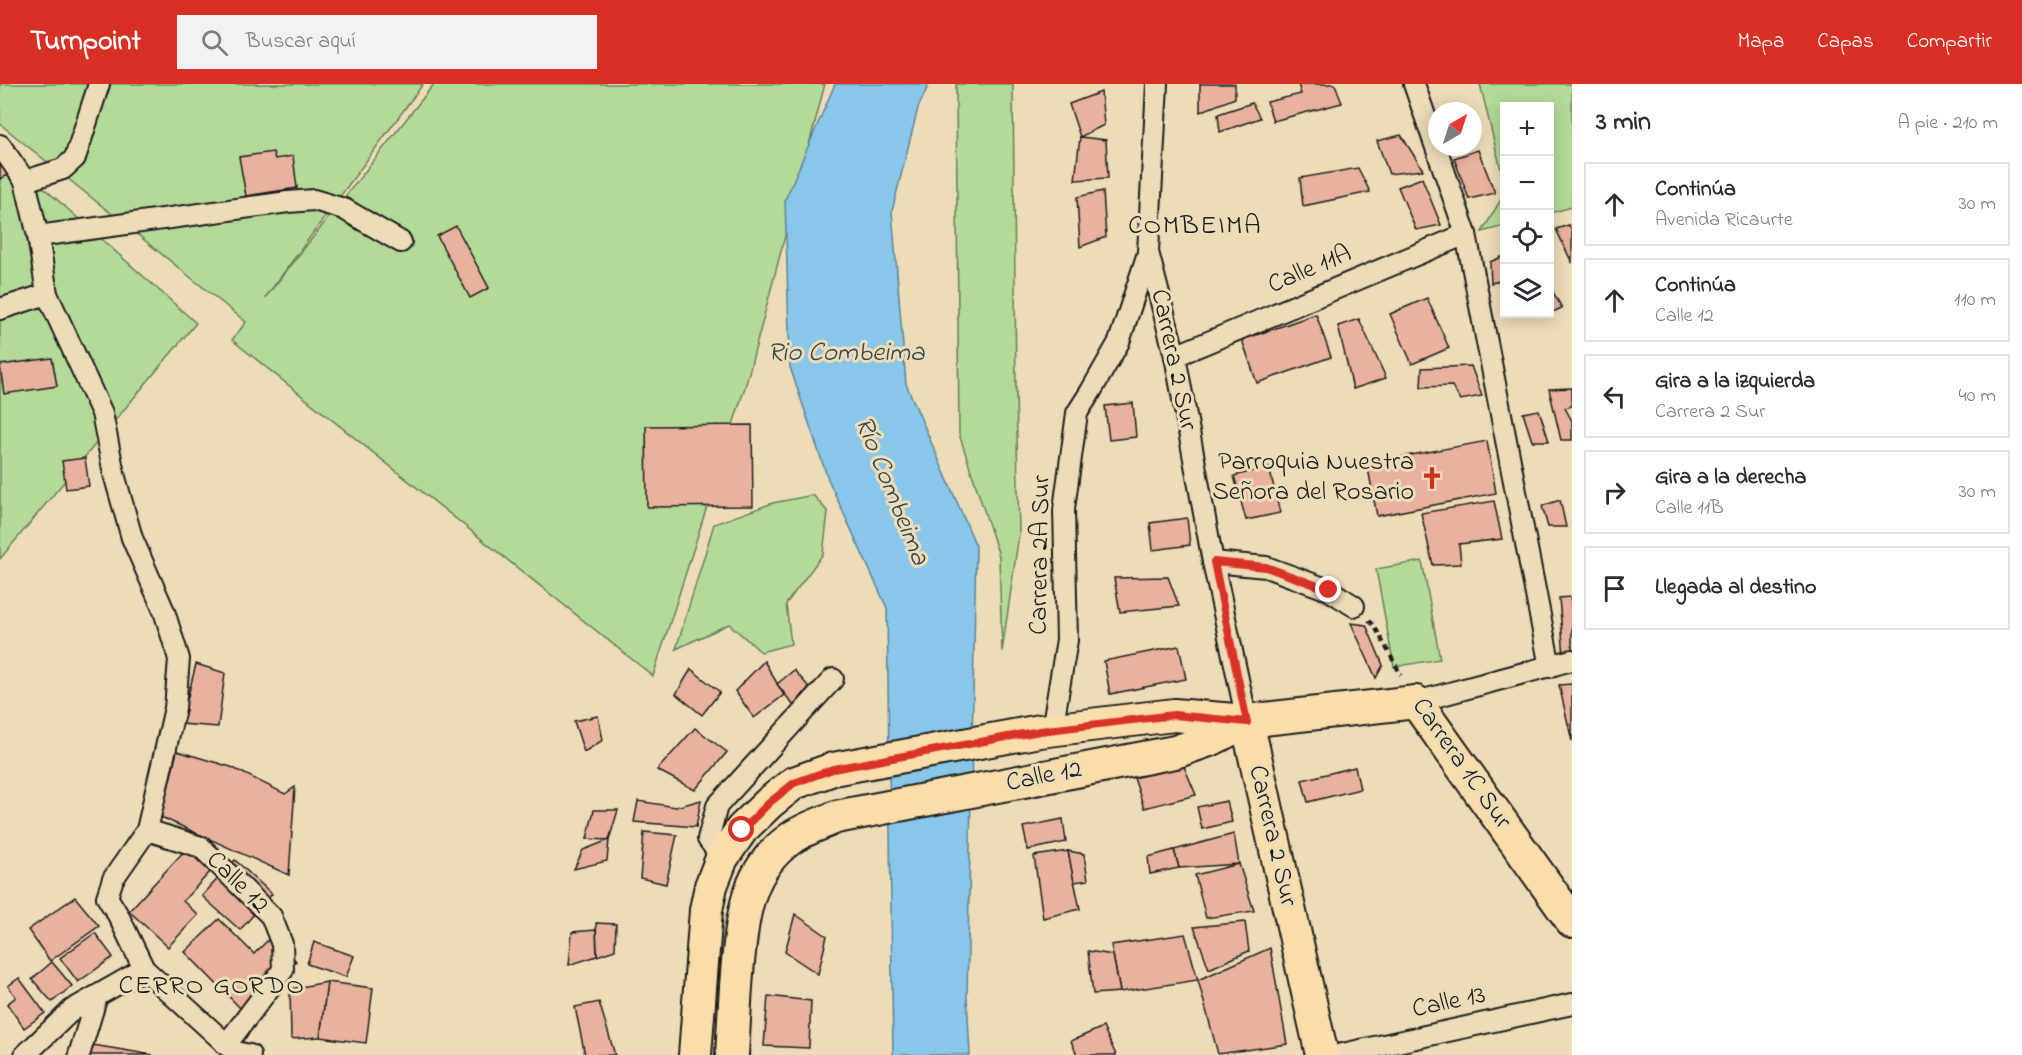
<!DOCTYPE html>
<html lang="es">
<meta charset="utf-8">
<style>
:root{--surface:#fff;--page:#f2f2f3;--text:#2b2b33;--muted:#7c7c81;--line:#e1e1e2;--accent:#d93025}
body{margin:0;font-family:"Indie Flower",sans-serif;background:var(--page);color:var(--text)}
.controls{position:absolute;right:18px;top:18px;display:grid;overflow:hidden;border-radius:0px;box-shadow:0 3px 15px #0003}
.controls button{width:54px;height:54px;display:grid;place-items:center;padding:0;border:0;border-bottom:2px solid var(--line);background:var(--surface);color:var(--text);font:30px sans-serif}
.compass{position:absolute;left:1428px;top:18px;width:54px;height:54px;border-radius:50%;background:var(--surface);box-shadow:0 3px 15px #0003;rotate:39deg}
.stop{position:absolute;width:18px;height:18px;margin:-14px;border:4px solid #d93025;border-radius:50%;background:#fff}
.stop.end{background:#d93025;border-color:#fff;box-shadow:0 2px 6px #0008}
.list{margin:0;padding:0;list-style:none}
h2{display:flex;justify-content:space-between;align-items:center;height:78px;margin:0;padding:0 24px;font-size:26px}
h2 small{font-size:20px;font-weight:400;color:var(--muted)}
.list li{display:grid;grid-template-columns:39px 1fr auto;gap:18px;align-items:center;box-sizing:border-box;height:84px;margin:0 12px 12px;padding:0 12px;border:2px solid var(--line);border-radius:0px}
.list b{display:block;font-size:22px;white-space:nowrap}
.list p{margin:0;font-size:20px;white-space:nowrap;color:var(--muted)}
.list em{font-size:20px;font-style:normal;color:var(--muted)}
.icon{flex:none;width:33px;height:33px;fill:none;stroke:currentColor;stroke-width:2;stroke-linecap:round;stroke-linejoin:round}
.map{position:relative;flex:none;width:1572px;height:971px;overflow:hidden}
header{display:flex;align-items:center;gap:36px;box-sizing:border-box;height:84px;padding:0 30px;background:var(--accent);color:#fff}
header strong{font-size:28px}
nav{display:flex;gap:33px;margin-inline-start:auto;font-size:21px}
.search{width:420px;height:54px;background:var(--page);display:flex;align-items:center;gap:15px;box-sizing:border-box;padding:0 21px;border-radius:0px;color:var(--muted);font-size:22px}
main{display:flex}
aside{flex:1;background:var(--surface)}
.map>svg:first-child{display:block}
</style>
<header>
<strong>Turnpoint</strong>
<div class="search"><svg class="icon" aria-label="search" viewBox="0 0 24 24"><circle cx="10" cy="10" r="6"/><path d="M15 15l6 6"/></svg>Buscar aquí</div>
<nav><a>Mapa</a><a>Capas</a><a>Compartir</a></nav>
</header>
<main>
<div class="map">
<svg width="1572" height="971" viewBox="0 0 1572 971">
<rect width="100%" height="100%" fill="#eddcb8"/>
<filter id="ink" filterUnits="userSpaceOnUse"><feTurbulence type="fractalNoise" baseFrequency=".0167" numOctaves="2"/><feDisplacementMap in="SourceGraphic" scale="12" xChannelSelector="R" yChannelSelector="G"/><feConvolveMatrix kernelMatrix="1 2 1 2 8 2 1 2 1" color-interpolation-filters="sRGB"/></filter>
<g filter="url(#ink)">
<g fill="#b3db97" stroke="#687c5a" stroke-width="1.5">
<path d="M0,0H423L265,214L434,0H825L746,300L653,592L232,256L246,238L0,40Z"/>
<path d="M956,0H1013L1016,306L1019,450L1002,568L999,472L959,350Z"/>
<path d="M1480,0H1572V123L1550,129V22H1504V98Z"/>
<path d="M0,65L196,239L0,475Z"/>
<path d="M1504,110V142L1482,148Z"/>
<path d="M813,411L828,428L823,470L786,520L791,560L761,568L729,540L676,565L714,440L773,419Z"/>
<path d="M1422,477L1440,575L1394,583L1376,485Z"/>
</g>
<path fill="#88c7e9" stroke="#5d8397" stroke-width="1.5" d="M835,0H929L918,24L892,127L906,300L976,462L967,913L970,971H893L887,524L828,395L790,283L785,116Z"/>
<g fill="#e8b29e" stroke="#1c1c1c" stroke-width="1.5">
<path d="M1200,0H1235V14L1200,28Z"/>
<path d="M1298,0H1335L1342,19L1273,37L1267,18L1301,10Z"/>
<path d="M1101,8L1104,41L1080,53L1069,20Z"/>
<path d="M1252,19L1260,34L1220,48L1218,30Z"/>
<path d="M1401,51L1423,86L1389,90L1377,57Z"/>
<path d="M1080,53L1106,56L1108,94L1075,96Z"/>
<path d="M1478,66L1495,109L1469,115L1454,74Z"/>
<path d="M273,68L275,75L293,72L297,104L246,112L239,73Z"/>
<path d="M0,79L9,90L0,95Z"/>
<path d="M1358,84L1370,108L1303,122L1300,94Z"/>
<path d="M1422,94L1441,141L1416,146L1398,103Z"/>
<path d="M1103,107L1106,153L1080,163L1077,113Z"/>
<path d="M1569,141L1572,148V179L1556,145Z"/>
<path d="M456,142L489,204L470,214L437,152Z"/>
<path d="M1504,172V196L1491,199L1490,178Z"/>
<path d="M1553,208L1562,224L1550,229V209Z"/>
<path d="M1427,214L1449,264L1412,280L1390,230Z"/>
<path d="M1316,230L1331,273L1257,299L1242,256Z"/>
<path d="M1359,235L1386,294L1353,305L1338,242Z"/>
<path d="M52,274L57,302L4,310L0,281Z"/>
<path d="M1471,282L1482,312L1460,316L1452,302L1421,303L1422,284Z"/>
<path d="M1572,304V322L1565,324L1572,337V356H1561L1549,305Z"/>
<path d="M1133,319L1136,353L1109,356L1105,322Z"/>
<path d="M1539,326L1549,357H1532L1523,329Z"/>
<path d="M752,341L753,422L647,423L646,342Z"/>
<path d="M1487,357L1496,409L1377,432L1367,379Z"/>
<path d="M85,374L89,402L66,405L62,377Z"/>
<path d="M1269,383L1280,429L1246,436L1234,392Z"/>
<path d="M1560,416L1566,443H1548L1542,422Z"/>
<path d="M1494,417L1502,455L1459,460L1461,480L1433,481L1421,429Z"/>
<path d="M1187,434L1190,461L1153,466L1150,439Z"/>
<path d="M1168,493L1179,522L1120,528L1114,494Z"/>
<path d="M1570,513L1572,522V571L1564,572L1559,514Z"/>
<path d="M1351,539L1366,541L1383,581L1376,594Z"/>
<path d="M1179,562L1186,595L1110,610L1104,577Z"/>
<path d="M764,577L784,611L754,634L735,607Z"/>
<path d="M196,580L225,589L218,643L181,640Z"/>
<path d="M691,585L720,608L702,631L676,610Z"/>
<path d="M794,586L809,603L794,622L777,600Z"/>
<path d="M1572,600V657L1559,601Z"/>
<path d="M598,632L603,656L584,668L574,637Z"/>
<path d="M695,644L727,668L695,706L657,686Z"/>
<path d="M177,667L231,683L285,710L295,703L289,791L161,733Z"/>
<path d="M1183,680L1196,711L1144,724L1134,694Z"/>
<path d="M1355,683L1360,705L1308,718L1302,696Z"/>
<path d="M701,716L696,743L634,738L638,717L676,723Z"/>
<path d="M1227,717L1232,738L1202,745L1197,723Z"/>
<path d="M594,726H618L609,756L587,755Z"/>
<path d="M1063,735L1066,758L1028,766L1023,743Z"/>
<path d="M644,748L677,751L666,800L640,794Z"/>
<path d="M1234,750L1239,780L1179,784L1174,766Z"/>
<path d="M609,756L607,777L574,785L583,766Z"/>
<path d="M186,765L210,788L183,817L198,831L168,863L129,827Z"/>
<path d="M1174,766L1179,784L1150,790L1148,773Z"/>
<path d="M1068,767L1080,825L1043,834L1034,772Z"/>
<path d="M1068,767L1084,770L1088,796L1074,798Z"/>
<path d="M235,776L272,810L240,846L202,812Z"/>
<path d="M1239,780L1254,827L1206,834L1195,791Z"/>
<path d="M75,813L99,842L50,877L28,846Z"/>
<path d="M795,830L827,852L818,890L785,868Z"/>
<path d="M219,835L254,870L272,852L296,877L244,928L185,868Z"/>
<path d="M1245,838L1249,867L1209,885L1194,843Z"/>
<path d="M596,839L616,840L615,866L597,872Z"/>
<path d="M596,846L597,872L569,881L572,848Z"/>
<path d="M95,849L113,873L78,898L60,874Z"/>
<path d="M1185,850L1198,896L1120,908L1111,861Z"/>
<path d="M314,858L354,872L346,893L307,880Z"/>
<path d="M1270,864L1287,960L1218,970L1198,896Z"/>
<path d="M1088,867L1113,871L1120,908L1093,910Z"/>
<path d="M52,878L72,902L52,918L32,895Z"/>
<path d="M19,894L45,929L24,944L7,920L16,913L8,902Z"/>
<path d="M327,898L373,904L366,959L320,953Z"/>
<path d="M327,898L320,953L291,955L290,905Z"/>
<path d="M768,912L811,917L809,964L764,962Z"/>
<path d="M599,918L615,971H585L575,923Z"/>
<path d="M1103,943L1116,971H1077L1071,957Z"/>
<path d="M93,961L153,971H89Z"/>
</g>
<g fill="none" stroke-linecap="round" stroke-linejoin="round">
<g stroke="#1c1c1c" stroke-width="24">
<g id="street">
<path d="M1157,0L1148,168L1175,272L1213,478L1247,637"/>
<path d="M1414,0L1466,150L1550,583"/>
<path d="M0,61L25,97L38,152L47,210L102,329L114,390L132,454L164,527L179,575L175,624L147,746L113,795L107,813L118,831L144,885L235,968L250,971"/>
<path d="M25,97L63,85L75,74L99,0"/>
<path d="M38,152L288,118L314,116L344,125L401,158"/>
<path d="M0,225L47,210"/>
<path d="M1175,272L1466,150"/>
<path d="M1213,478L1266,483L1329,506L1354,522"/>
<path d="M1416,618L1572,576"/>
<path d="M1052,646L1067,556L1064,425L1077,329L1091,307L1119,258L1148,169"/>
<path d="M147,746L201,763L271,832L282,860L283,886L226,961"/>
<path d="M722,774L708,755L717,722L833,595"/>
<path d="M25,971L72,926L144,885"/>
<path d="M79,971L97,912"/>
<path d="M1338,971L1572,920"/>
</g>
</g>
<g stroke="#1c1c1c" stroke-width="36">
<g id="primary">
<path d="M1247,637L1322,971"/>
<path d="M695,971L706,826L711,802L722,774L742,745L769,719L794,699L833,685L1040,647L1174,631L1247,637L1416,618L1572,837"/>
<path d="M732,971C734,940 735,909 738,878C743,830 747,786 790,755C803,745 821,740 836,733L1175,668L1212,655L1247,637"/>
</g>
</g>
<path stroke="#1c1c1c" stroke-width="4" stroke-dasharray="6 4.5" stroke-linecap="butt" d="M1369,536L1375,543L1401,591"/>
<use href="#street" stroke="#eddcb8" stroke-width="20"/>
<use href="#primary" stroke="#f9deab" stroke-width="32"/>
</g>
</g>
<g fill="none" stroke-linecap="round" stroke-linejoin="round" filter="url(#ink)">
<path stroke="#d93025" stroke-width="8" d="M742,746L769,719L794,699L833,685L1040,647L1174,631L1247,638L1214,478L1266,483L1329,506"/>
</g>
<defs>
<g id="church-bare" transform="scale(1.8)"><path d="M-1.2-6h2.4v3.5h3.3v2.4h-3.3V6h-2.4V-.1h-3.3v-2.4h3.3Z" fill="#c8321e" stroke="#eddcb8" stroke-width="2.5" paint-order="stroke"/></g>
</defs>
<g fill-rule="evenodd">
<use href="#church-bare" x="1432" y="394"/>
</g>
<g text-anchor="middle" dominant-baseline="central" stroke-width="6" stroke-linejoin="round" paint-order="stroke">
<g font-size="26" fill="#1c1c1c" stroke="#eddcb8">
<text transform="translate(1310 186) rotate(-23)">Calle 11A</text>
<text transform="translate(1173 276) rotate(78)">Carrera 2 Sur</text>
<text transform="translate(1041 471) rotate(-89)">Carrera 2A Sur</text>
<text transform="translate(1461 680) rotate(55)">Carrera 1C Sur</text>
<text transform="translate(1044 693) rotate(-11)">Calle 12</text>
<text transform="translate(1272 752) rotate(77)">Carrera 2 Sur</text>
<text transform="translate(237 799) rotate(45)">Calle 12</text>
<text transform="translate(1449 919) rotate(-12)">Calle 13</text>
</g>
<g font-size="26" fill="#1c1c1c" stroke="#eddcb8" text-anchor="end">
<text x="1414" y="379">Parroquia Nuestra<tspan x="1414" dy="30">Señora del Rosario</tspan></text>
</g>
<g font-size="27" letter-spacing="1.5" fill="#1c1c1c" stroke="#eddcb8">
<text x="1195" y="142">COMBEIMA</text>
<text x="212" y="902">CERRO GORDO</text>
</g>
<g font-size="27" font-style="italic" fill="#37474f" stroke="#eddcb8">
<text x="846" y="269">Rio Combeima</text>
<text transform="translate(891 407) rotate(68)">Río Combeima</text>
</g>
</g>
</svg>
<div class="controls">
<button>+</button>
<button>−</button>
<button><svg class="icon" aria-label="locate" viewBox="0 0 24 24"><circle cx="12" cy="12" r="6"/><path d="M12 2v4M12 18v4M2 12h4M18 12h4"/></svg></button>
<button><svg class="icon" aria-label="layers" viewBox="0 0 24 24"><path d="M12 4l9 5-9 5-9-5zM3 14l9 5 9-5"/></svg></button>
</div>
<svg class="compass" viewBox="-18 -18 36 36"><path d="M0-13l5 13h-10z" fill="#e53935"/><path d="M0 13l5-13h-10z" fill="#7c7c81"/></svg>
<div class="stop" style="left:742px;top:746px"></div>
<div class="stop end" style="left:1329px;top:506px"></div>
</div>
<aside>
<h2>3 min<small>A pie · 210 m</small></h2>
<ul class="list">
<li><svg class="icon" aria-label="ahead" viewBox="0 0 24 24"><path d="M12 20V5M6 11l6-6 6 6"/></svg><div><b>Continúa</b><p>Avenida Ricaurte</p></div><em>30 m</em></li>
<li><svg class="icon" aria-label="ahead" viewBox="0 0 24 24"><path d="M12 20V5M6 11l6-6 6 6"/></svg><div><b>Continúa</b><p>Calle 12</p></div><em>110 m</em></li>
<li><svg class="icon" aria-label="left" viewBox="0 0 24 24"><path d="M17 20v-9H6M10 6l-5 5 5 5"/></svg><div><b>Gira a la izquierda</b><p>Carrera 2 Sur</p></div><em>40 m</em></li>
<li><svg class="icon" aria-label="right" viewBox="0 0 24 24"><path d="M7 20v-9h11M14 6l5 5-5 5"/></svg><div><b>Gira a la derecha</b><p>Calle 11B</p></div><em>30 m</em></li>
<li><svg class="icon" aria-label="arrive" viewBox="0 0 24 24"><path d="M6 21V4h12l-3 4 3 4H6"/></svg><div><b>Llegada al destino</b></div></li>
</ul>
</aside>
</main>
